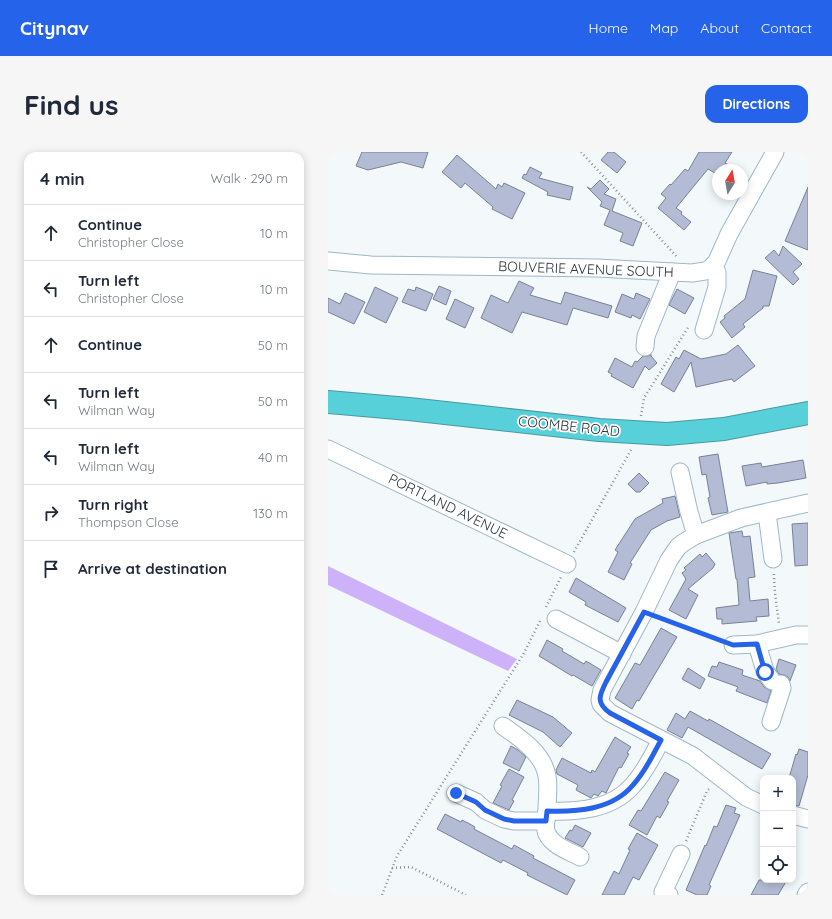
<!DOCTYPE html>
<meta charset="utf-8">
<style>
:root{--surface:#fff;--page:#f6f6f7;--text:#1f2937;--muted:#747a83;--line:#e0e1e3;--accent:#2563eb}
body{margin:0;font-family:Quicksand,sans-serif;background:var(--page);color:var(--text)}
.controls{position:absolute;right:12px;bottom:12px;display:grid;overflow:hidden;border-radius:8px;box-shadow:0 2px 10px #0003}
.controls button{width:36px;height:36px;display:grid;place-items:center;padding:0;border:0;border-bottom:1px solid var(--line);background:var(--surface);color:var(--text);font:20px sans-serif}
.compass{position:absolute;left:384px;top:12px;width:36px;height:36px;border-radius:50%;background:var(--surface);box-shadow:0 2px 10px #0003;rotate:11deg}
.stop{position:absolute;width:12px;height:12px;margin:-9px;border:3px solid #2563eb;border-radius:50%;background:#fff}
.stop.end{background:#2563eb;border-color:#fff;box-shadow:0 1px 4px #0008}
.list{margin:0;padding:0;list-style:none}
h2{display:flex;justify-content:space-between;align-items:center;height:52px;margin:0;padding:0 16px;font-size:17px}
h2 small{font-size:13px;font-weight:400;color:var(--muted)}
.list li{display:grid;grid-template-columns:26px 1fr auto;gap:12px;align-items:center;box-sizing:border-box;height:56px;padding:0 16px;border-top:1px solid var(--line)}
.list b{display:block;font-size:15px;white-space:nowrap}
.list p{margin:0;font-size:13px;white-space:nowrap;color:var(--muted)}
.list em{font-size:13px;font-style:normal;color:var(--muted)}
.icon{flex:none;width:22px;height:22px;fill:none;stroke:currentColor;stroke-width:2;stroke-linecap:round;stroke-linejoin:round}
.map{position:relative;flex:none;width:480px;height:743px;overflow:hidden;border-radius:12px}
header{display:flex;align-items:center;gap:24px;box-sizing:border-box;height:56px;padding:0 20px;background:var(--accent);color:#fff}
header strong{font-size:19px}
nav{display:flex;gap:22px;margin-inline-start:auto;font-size:14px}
.intro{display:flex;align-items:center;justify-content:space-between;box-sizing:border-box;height:96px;padding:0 24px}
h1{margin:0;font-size:28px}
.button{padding:10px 18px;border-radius:12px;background:var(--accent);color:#fff;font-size:14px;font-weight:700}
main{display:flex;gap:24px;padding:0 24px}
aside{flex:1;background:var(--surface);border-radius:12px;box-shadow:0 2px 10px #0003}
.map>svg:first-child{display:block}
</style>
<header>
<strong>Citynav</strong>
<nav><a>Home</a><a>Map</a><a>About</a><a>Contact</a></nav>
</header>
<div class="intro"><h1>Find us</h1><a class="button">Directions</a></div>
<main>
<aside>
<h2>4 min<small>Walk · 290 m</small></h2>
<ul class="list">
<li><svg class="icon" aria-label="ahead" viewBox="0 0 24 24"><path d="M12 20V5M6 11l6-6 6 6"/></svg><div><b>Continue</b><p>Christopher Close</p></div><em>10 m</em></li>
<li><svg class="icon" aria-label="left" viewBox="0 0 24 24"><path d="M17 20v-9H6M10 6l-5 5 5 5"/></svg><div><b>Turn left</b><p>Christopher Close</p></div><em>10 m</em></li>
<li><svg class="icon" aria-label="ahead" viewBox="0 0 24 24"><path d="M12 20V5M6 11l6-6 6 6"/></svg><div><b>Continue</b></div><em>50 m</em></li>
<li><svg class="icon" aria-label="left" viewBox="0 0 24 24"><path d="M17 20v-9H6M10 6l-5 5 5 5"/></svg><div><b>Turn left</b><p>Wilman Way</p></div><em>50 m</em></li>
<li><svg class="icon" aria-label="left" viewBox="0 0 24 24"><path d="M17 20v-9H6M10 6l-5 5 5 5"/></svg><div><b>Turn left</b><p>Wilman Way</p></div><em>40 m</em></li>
<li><svg class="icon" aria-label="right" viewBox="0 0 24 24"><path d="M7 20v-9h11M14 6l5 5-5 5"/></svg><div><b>Turn right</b><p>Thompson Close</p></div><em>130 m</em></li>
<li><svg class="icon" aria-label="arrive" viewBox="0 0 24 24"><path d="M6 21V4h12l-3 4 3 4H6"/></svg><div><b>Arrive at destination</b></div></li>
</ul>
</aside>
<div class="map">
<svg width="480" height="743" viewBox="0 0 480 743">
<rect width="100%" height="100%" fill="#f3f8fb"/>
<path fill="#cdb2f9" d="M0,414L189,507L180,519L0,433Z"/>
<g fill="#b3bcd4" stroke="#798197">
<path d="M34,0H100L95,16L73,10L40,18L28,14Z"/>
<path d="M280,0H286L298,10L289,21L273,8Z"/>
<path d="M371,0H404L397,11L411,18H390V23L380,17L348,56L354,60L353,62L363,70L356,78L330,56L338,46L333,42L342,32L343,33L357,17L360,19Z"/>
<path d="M129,3L168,37L170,32L174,35L176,31L197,41L184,67L164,57L165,55L137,31L133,36L114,20Z"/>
<path d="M202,15L214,21L211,26L245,35L242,48L219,43L220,40L194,26L196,22L198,23Z"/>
<path d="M272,28L281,37L276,42L288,47L284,59L314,71L305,94L292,89L295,81L276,73L282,58L272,54L274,50L259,35L263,37Z"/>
<path d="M480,35V98L457,89Z"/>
<path d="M455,94L474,112L465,120L471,127L465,133L437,106L446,98L451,104Z"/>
<path d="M425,118L449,124L441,154H435V156L415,172L417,175L404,186L392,170L397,166L396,164L417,147Z"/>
<path d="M191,129L206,136L202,143L233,152L237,140L284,154L280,166L245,156L239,173L194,160L184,181L153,166L163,143L180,151Z"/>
<path d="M111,134L123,139L118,153L105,147Z"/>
<path d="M47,135L70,146L58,171L36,160Z"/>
<path d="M88,135L105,142L98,159L74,150L80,137L87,139Z"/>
<path d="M349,137L366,146L357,162L341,153Z"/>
<path d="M17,141L37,150L26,172L0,160V146L12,152Z"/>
<path d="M308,141L322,147L312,167L304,163L303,166L287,160L294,142L306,147Z"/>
<path d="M127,147L146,156L137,176L118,167Z"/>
<path d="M410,193L427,214L406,230L404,227L368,235L363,210L346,240L333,232L348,205L351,207L356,198L373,207L398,202Z"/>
<path d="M323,202V204L329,211L321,218L317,214L305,236L283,224L284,222L280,220L287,206L304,215L307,209L309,210L315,204H321Z"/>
<path d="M390,302L400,360L384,363L380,346L382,345L378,322L374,323L371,305Z"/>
<path d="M475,308L478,326L450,331L439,332V330L418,334L414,314L433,311L434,315Z"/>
<path d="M311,321L321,331L312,340H308L300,332Z"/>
<path d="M347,344L352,365L339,369L323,378L302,411L304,412L296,428L280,420L290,400L287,398L307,367L335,351L334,347Z"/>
<path d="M480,371V413L467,414L464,372Z"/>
<path d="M414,379L415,385L422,384L427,425L420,426L422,449L440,447L441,464L428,465L429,469L394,472V467H389L388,456L411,453L409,427H408L401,381Z"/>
<path d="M378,401L387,412L385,416L360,437L370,443L358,467L341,458L358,427L354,421L358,418L356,416L372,402L374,405Z"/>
<path d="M248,426L298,456L290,470L257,453L258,450L241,440Z"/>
<path d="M333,476L349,485L311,549L309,548L304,557L287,546L307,511L312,513Z"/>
<path d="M219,488L235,497L234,499L256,512L258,509L273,518L264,534L245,523L244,524L211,504Z"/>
<path d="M451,507L468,513L462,529L460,525L456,523L451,522L448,517Z"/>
<path d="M391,510L415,518L414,523L432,529L436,535L443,539L439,551L408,539L410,535L380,524L384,514L389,515Z"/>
<path d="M360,516L377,527L372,537L354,527Z"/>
<path d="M189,548L225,565L244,581L232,595L215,580L181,563Z"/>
<path d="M362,559L380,569L381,567L443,602L434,617L360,575L354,586L339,578L348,561L357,567Z"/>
<path d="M287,585L303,595L299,601L301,602L293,616L291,615L278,641L274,639L270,644L266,642L263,646L248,638L250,633L229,622L228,618L234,606L263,621L264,618L267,620Z"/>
<path d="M183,594L190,598L198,605L191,619L175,611Z"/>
<path d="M471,597L480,600V623L471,654L465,653V626H461L468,602L469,603Z"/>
<path d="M181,617L196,625L184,648L186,649L181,658L165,651L174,634L172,633Z"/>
<path d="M337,620L351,628L339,649L341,650L332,666L329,664L319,683L301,673L310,658L313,659Z"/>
<path d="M398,653L408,656L406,661L412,663L381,733L383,734L379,743H369L358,738L377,693L378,694L386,674L389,675Z"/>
<path d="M117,662L133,670L134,668L140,671L147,675L146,677L184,697L186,693L206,704L205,706L247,728L239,743L199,723L200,721L175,708L173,711L109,677Z"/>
<path d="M247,673L263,681L255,695L237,686L242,678L244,679Z"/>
<path d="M309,681L330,693L311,728L305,725L296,743H274L286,719L291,722L302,698L300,697Z"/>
<path d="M431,728H459L450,743H423Z"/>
</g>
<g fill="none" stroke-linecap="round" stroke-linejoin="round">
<g stroke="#9fb7c6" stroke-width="19">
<g id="minor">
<path d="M0,109L43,113L269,116L364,121L377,119L382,117L389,109L401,82L447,0"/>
<path d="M376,178L389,135V120L385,114"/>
<path d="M317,195L318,184L344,120"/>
<path d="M0,297L239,412"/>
<path d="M352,320L361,360L368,383"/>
<path d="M439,361L445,407"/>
<path d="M228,467L294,502"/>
<path d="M429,492L437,519L444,529"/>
<path d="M405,493L429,492L468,483H480"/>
<path d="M443,570L454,536L453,532"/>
<path d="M175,574C192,586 215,601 219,624C221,634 219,647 219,658C218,665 216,675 219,682C225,694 241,699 252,705"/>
<path d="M128,641L148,650L157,658L176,667L186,669H218"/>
<path d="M435,653L418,645L365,604L282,561L273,552L272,548L274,538L316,460L341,408L350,395L355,391L368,383L413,366L480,351"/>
<path d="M219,659C249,660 284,658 305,633C317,620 325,603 333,588"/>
<path d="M465,663L480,667"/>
<path d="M341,743L335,740L353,702"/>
<path d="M478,743L480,740"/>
</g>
</g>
<g stroke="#4899a1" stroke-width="24">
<path id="highway" d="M0,250L81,257L271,278L339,282L396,277L480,261"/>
</g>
<g stroke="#899195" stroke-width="2.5" stroke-dasharray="1 3" stroke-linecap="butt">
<path d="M253,0L350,106"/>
<path d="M313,264L316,246L361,174"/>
<path d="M246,400L304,296"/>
<path d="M446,422C446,439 449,455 451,472"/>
<path d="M218,455L233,425"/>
<path d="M328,465L391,488"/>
<path d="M358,689L379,639L382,636"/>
<path d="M64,716L83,715L138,743"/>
<path d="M54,743L69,704L196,501L213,467"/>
</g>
<use href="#minor" stroke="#fff" stroke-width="17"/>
<use href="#highway" stroke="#58d0d9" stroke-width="22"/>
</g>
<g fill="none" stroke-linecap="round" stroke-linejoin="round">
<path stroke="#2563eb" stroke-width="5" d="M128,641L148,650L157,658L176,667L186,669H218L219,659C249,660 284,658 305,633C317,620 325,603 333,588L282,561C268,551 271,544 278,530L316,460L405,493L429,492L437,520"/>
</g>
<g text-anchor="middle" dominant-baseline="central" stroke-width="3.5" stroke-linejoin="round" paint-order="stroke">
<g font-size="14" fill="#293339" stroke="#fff">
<text transform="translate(258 117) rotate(2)">BOUVERIE AVENUE SOUTH</text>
<text transform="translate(241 274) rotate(6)">COOMBE ROAD</text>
<text transform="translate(120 354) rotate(26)">PORTLAND AVENUE</text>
</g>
</g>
</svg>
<div class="controls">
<button>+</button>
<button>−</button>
<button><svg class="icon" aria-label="locate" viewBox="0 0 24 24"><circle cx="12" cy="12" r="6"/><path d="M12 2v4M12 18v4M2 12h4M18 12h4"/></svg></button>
</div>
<svg class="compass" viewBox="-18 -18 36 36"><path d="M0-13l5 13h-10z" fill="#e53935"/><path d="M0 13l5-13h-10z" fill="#747a83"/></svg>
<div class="stop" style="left:437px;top:520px"></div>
<div class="stop end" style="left:128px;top:641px"></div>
</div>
</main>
